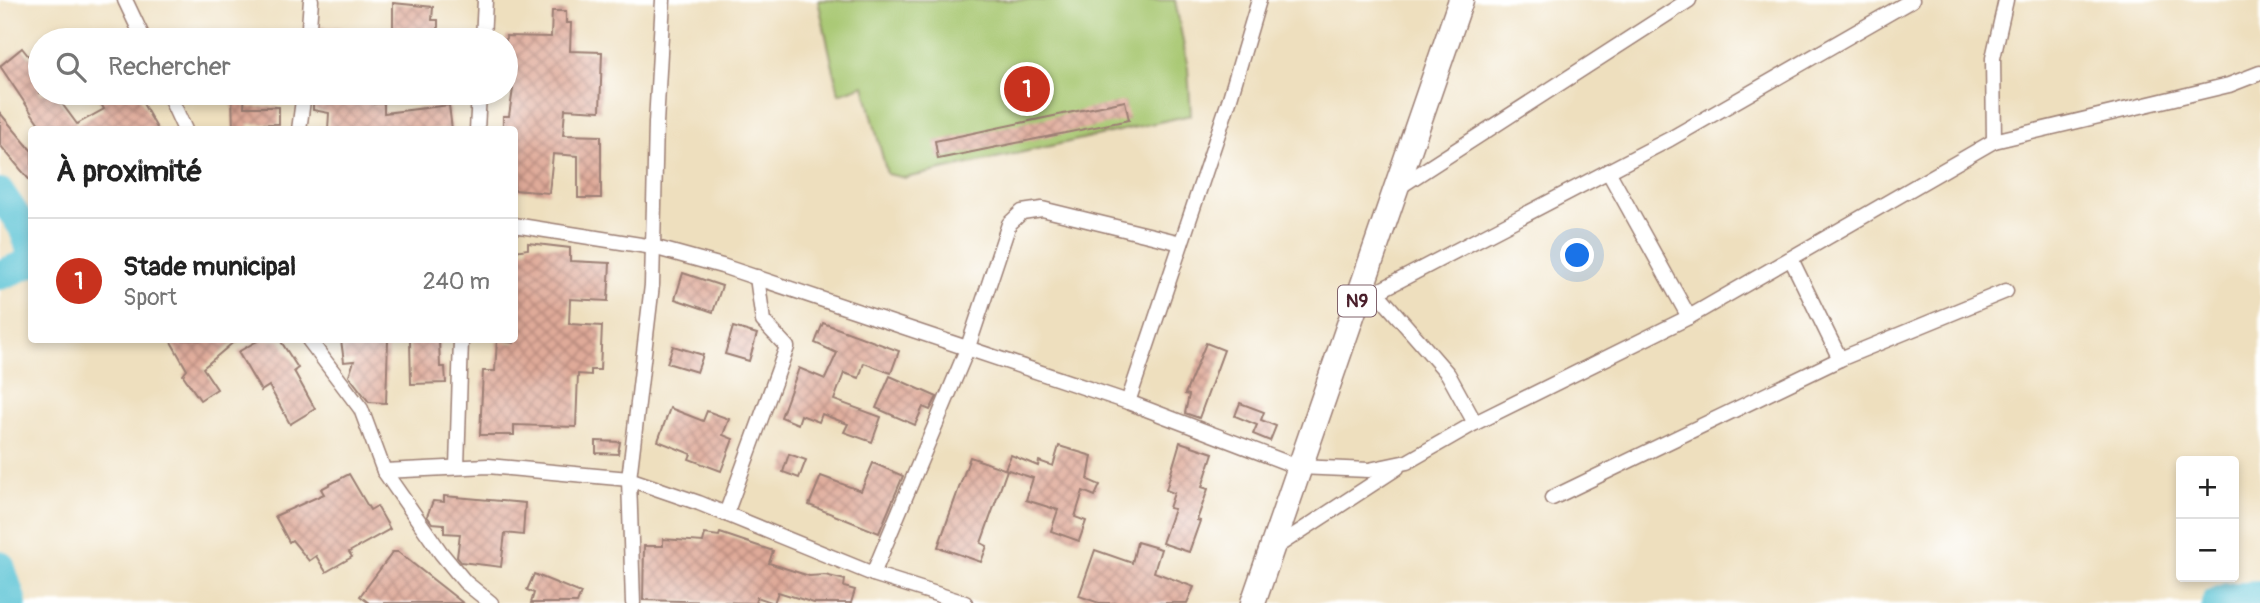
<!DOCTYPE html>
<html lang="fr">
<meta charset="utf-8">
<style>
:root{--surface:#fff;--page:#f6f6f6;--text:#222;--muted:#767676;--line:#e0e0e0;--accent:#c8321e}
body{margin:0;font-family:Pangolin,sans-serif;background:var(--page);color:var(--text)}
.controls{position:absolute;right:21px;bottom:21px;display:grid;overflow:hidden;border-radius:7px;box-shadow:0 4px 10px #0003}
.controls button{width:63px;height:63px;display:grid;place-items:center;padding:0;border:0;border-bottom:2px solid var(--line);background:var(--surface);color:var(--text);font:35px sans-serif}
.you{position:absolute;left:1578px;top:256px;width:24px;height:24px;margin:-18px;border:5px solid #fff;border-radius:50%;background:#1a73e8;box-shadow:0 0 0 10px #1a73e833}
.badge{display:grid;place-items:center;width:46px;height:46px;border-radius:50%;background:var(--accent);color:#fff;font-size:23px;font-weight:700}
.pin{position:absolute;translate:-50% -50%;border:4px solid #fff;box-shadow:0 2px 7px #0006}
.list{margin:0;padding:0;list-style:none}
h2{display:flex;justify-content:space-between;align-items:center;height:91px;margin:0;padding:0 28px;font-size:30px}
h2 small{font-size:23px;font-weight:400;color:var(--muted)}
.list li{display:grid;grid-template-columns:46px 1fr auto;gap:21px;align-items:center;box-sizing:border-box;height:126px;padding:0 28px;border-top:2px solid var(--line)}
.list b{display:block;font-size:26px;white-space:nowrap}
.list p{margin:0;font-size:23px;white-space:nowrap;color:var(--muted)}
.list em{font-size:23px;font-style:normal;color:var(--muted)}
.icon{flex:none;width:38px;height:38px;fill:none;stroke:currentColor;stroke-width:2;stroke-linecap:round;stroke-linejoin:round}
.map{position:relative;flex:none;width:2260px;height:603px;overflow:hidden}
.search{position:absolute;background:var(--surface);box-shadow:0 4px 10px #0003;left:28px;top:28px;width:490px;height:77px;display:flex;align-items:center;gap:18px;box-sizing:border-box;padding:0 24px;border-radius:38px;color:var(--muted);font-size:26px}
.panel{position:absolute;background:var(--surface);box-shadow:0 4px 10px #0003;left:28px;top:126px;width:490px;height:217px;border-radius:7px}
.map>svg:first-child{display:block}
</style>
<div class="map">
<svg width="2260" height="603" viewBox="0 0 2260 603">
<defs>
<pattern id="building-cross-hatch" width="8" height="8" patternUnits="userSpaceOnUse" patternTransform="scale(1.75)"><rect width="8" height="8" fill="#dfaa99"/><path d="M0 0l8 8M0 8l8-8" fill="none" stroke="#b78a7d"/></pattern>
</defs>
<rect width="100%" height="100%" fill="#fff"/>
<filter id="ink" filterUnits="userSpaceOnUse"><feTurbulence type="fractalNoise" baseFrequency=".0143" numOctaves="2"/><feDisplacementMap in="SourceGraphic" scale="14" xChannelSelector="R" yChannelSelector="G"/><feConvolveMatrix kernelMatrix="1 2 1 2 8 2 1 2 1" color-interpolation-filters="sRGB"/></filter>
<filter id="wash" filterUnits="userSpaceOnUse"><feTurbulence type="fractalNoise" baseFrequency=".00686" numOctaves="4" result="noise"/><feDisplacementMap in="SourceGraphic" scale="28" xChannelSelector="R" yChannelSelector="G"/><feGaussianBlur stdDeviation="1.57" result="paint"/><feColorMatrix in="noise" values="0 0 0 0 0 0 0 0 0 0 0 0 0 0 0 0 0 1.4 0 .05"/><feComposite in="paint" operator="in"/></filter>
<g filter="url(#wash)">
<rect width="100%" height="100%" fill="#eedfbe"/>
<path fill="#a6c66e" stroke="#78724c" stroke-width="2" d="M818,0H1175L1188,68L1191,115L906,178L887,174L864,85L839,94Z"/>
<g fill="none" stroke-linecap="round" stroke-linejoin="round">
<g stroke="#58c2d4" stroke-width="30">
<path d="M0,193L23,227L32,253"/>
<path d="M0,275L32,262"/>
<path d="M0,566L12,603"/>
<path d="M2216,603L2227,598L2260,596"/>
</g>
</g>
<g id="blocks">
<g fill="url(#building-cross-hatch)">
<path d="M393,3L433,7L432,20H438V40H393Z"/>
<path d="M552,11H566V23H571L570,51L602,52L600,111L565,109L563,135L601,136V198H578V156L553,154L549,193L514,190V130H503V116H509L513,89H506V36L551,37Z"/>
<path d="M319,27H341L340,40H318Z"/>
<path d="M22,48L30,58L40,51V93H54L77,124L104,109L95,93H137L158,130H43L0,66Z"/>
<path d="M232,93H245L244,107H279V124H248V130H233Z"/>
<path d="M313,93H374V104L384,103V113L449,105L452,130H328L329,113L313,110Z"/>
<path d="M1125,101L1129,120L938,159L935,141Z"/>
<path d="M0,113L32,151V183L0,145Z"/>
<path d="M528,243L570,248V261L610,263L608,301L570,299L569,324L602,326L600,370H591V375L578,374L576,427L514,425V435H480L483,371H495L497,341L514,343V251L528,249Z"/>
<path d="M683,273L722,286L713,312L675,299Z"/>
<path d="M823,323L899,351L891,373L864,363L859,378L844,373L834,400L881,417L872,442L844,432L848,424L822,414L819,422L801,415L798,424L781,417L799,368L825,379L837,353L815,343Z"/>
<path d="M733,327L757,334L749,361L725,354Z"/>
<path d="M170,340H236L203,368L217,389L200,400L183,375L187,370Z"/>
<path d="M259,340H280L298,368L294,371L315,409L290,424L269,386L261,391L238,352Z"/>
<path d="M341,340H388L386,403L369,402L349,376L354,361L344,362Z"/>
<path d="M410,340H439L440,367H445L446,383L411,384Z"/>
<path d="M1206,343L1224,350L1199,418L1185,413L1189,395L1185,394Z"/>
<path d="M673,346L703,355L697,372L667,363Z"/>
<path d="M890,376L937,397L930,410L923,407L915,425L876,408Z"/>
<path d="M1240,403L1264,412L1261,420L1276,426L1270,441L1253,434L1257,425L1235,416Z"/>
<path d="M670,408L703,421L707,411L729,419L723,435L733,439L721,471L689,459L691,454L658,441Z"/>
<path d="M596,441L620,442L618,454L596,453Z"/>
<path d="M1180,442L1213,453L1202,487L1208,489L1197,520L1200,521L1189,552L1162,543L1174,509L1169,508L1174,493L1166,490Z"/>
<path d="M1059,446L1092,456L1088,480L1100,485L1095,496L1083,491L1075,517L1086,521L1079,541L1051,531L1058,510L1026,500L1033,478L1005,469L1011,455L1038,466L1039,461L1053,466Z"/>
<path d="M789,454L806,460L799,478L783,472Z"/>
<path d="M970,457L1007,470L981,543L987,546L981,562L938,547Z"/>
<path d="M873,463L903,476L879,533L809,505L821,476L861,491Z"/>
<path d="M349,474L370,510L377,506L390,529L349,552L352,557L326,572L316,556L309,561L292,540L289,542L275,516L324,494L321,489Z"/>
<path d="M444,496L525,503L523,535L505,533L501,567L461,562L457,557L460,534L444,533V524L432,523L427,516L433,501L444,502Z"/>
<path d="M720,533L773,551L769,563L809,576L825,575L845,580L844,587L855,590L851,603H814L778,592L774,603L757,597L755,603L643,600L644,546H663V539L703,542L705,534L719,536Z"/>
<path d="M1137,542L1161,549L1154,572L1194,587L1187,603H1099L1079,596L1095,550L1132,563Z"/>
<path d="M393,552H398L463,603H369L360,596Z"/>
<path d="M534,574L581,593L577,603H531L534,593L527,590Z"/>
</g>
</g>
</g>
<g filter="url(#ink)">
<use href="#blocks" fill-opacity="0" stroke="#9c7f74" stroke-width="2"/>
<g fill="none" stroke-linecap="round" stroke-linejoin="round">
<g stroke="#9c7f74" stroke-width="17">
<g id="minor">
<path d="M125,0L144,40"/>
<path d="M308,40L311,0"/>
<path d="M483,40L485,0"/>
<path d="M168,93L185,130"/>
<path d="M299,130L304,93"/>
<path d="M477,130L479,93"/>
<path d="M1994,141L1993,58L2006,0"/>
<path d="M1608,171L1689,317"/>
<path d="M1396,189L1689,0"/>
<path d="M514,225L653,247L722,266L1128,402L1298,467L1369,470L1407,462L1475,423L1689,317L1994,141L2229,85L2260,73"/>
<path d="M1791,259L1840,359"/>
<path d="M1373,288L1448,374L1475,423"/>
<path d="M1377,292L1670,139L1912,0"/>
<path d="M309,340L361,409L384,471L441,553L465,582L491,603"/>
<path d="M1128,402L1230,98L1259,0"/>
<path d="M457,467L461,340"/>
<path d="M384,471L488,466L629,479L699,503L873,574L965,603"/>
<path d="M1552,498L1840,359L2006,291"/>
<path d="M726,514L787,347L763,321L757,277"/>
<path d="M1273,549L1397,468"/>
<path d="M873,574L968,347L1009,224L1022,212L1042,209L1181,243"/>
<path d="M633,603L629,479L652,285L656,123L663,0"/>
</g>
</g>
<g stroke="#9c7f74" stroke-width="27">
<path id="trunk" d="M1253,603L1461,0"/>
</g>
<use href="#minor" stroke="#fff" stroke-width="14"/>
<use href="#trunk" stroke="#fff" stroke-width="24"/>
</g>
</g>
<g text-anchor="middle" dominant-baseline="central" stroke-width="6" stroke-linejoin="round" paint-order="stroke">
<rect fill="#fff" stroke="#80626b" stroke-width="2" x="1338" y="285.5" width="38" height="31" rx="5"/>
<g font-size="19" font-weight="bold" fill="#4a1f2b">
<text x="1357" y="301">N9</text>
</g>
</g>
</svg>
<div class="controls">
<button>+</button>
<button>−</button>
</div>
<div class="you"></div>
<div class="pin badge" style="left:1027px;top:89px">1</div>
<div class="search"><svg class="icon" aria-label="search" viewBox="0 0 24 24"><circle cx="10" cy="10" r="6"/><path d="M15 15l6 6"/></svg>Rechercher</div>
<section class="panel">
<h2>À proximité<small></small></h2>
<ul class="list">
<li><span class="badge">1</span><div><b>Stade municipal</b><p>Sport</p></div><em>240 m</em></li>
</ul>
</section>
</div>
